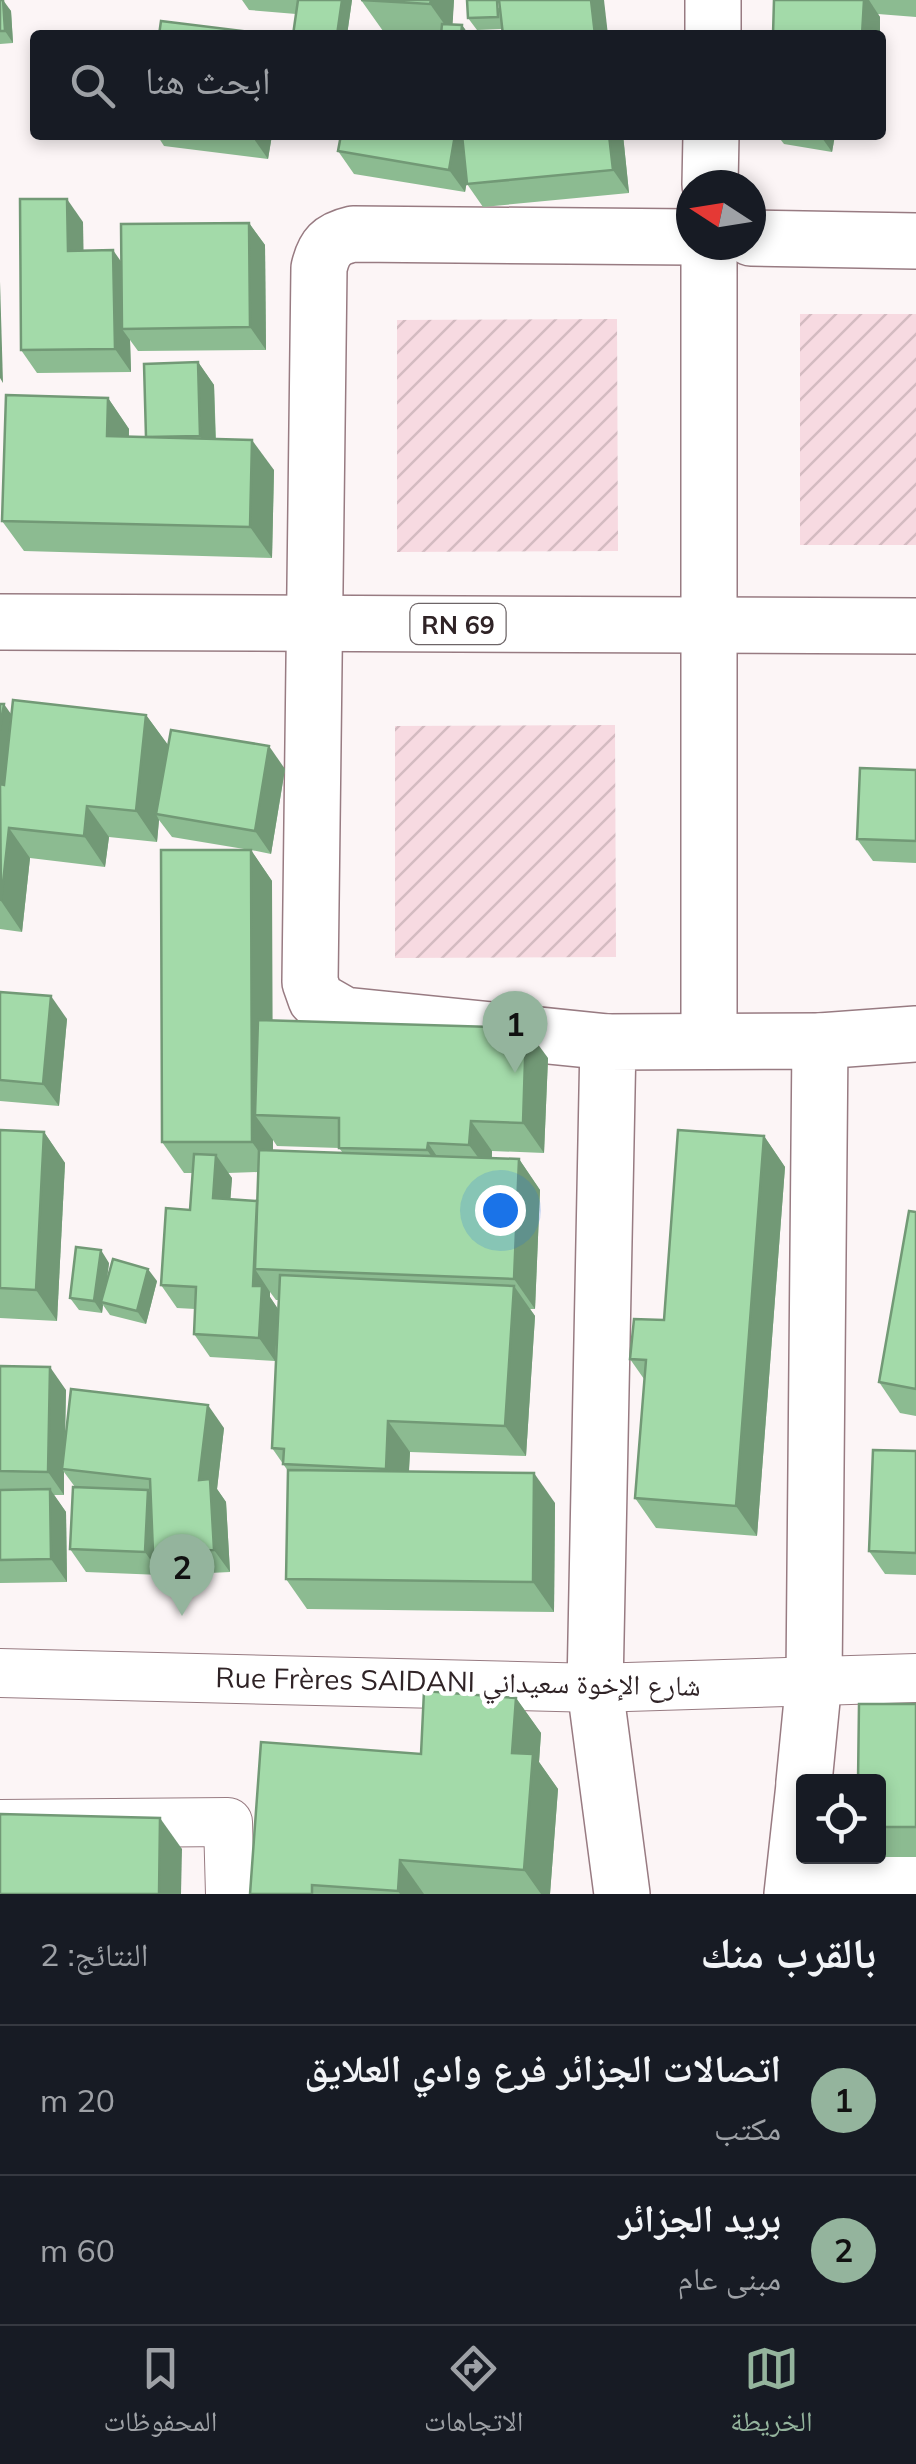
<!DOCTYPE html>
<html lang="ar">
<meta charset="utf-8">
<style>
:root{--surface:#171b24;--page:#20242c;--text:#f1f3f6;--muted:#9ea1a6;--line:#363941;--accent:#94b49d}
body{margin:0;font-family:Mulish,"Noto Naskh Arabic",sans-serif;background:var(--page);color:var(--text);direction:rtl}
.controls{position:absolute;right:30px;bottom:30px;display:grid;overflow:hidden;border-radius:10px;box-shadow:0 5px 15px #0003}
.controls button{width:90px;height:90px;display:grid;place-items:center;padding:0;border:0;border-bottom:2px solid var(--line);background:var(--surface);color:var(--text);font:50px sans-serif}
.compass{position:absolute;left:676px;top:170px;width:90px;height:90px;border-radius:50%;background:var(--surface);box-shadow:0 5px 15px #0003;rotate:282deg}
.you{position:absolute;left:500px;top:1210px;width:35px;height:35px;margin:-25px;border:8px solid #fff;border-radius:50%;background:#1a73e8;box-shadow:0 0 0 15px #1a73e833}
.badge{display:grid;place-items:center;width:65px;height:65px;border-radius:50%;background:var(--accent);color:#111;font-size:32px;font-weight:700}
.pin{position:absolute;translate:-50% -82px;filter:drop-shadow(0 2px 5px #0008)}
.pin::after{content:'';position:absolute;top:52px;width:35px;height:30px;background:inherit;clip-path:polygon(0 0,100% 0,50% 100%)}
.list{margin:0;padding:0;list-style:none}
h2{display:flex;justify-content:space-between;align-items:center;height:130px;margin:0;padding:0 40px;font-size:42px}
h2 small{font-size:32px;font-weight:400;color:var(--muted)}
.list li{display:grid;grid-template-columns:65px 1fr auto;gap:30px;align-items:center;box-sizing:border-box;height:150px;padding:0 40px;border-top:2px solid var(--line)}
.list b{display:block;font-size:38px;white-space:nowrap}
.list p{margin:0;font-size:32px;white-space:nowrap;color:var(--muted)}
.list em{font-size:32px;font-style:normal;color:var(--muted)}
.icon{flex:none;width:55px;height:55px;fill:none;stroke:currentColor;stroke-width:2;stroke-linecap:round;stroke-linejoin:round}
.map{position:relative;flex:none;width:916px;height:1894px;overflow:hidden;direction:ltr}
.search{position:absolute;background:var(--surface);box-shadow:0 5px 15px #0003;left:30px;right:30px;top:30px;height:110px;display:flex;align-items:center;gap:25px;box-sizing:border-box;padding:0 35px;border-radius:10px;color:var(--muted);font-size:38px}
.sheet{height:430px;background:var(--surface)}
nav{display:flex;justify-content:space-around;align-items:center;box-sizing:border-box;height:140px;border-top:2px solid var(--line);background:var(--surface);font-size:28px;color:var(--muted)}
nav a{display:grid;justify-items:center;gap:5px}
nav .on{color:var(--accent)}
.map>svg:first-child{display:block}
</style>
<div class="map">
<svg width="916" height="1894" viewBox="0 0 916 1894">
<defs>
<pattern id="garden-furrows" width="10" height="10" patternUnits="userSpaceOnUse" patternTransform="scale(2.5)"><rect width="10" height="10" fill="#f7dae1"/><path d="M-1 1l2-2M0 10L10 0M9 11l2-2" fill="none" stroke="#d4bbc1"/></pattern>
</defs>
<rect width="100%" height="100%" fill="#fcf5f6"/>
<g fill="url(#garden-furrows)">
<rect x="800" y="314" width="116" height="231"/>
<path d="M617,319L618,551L397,552V320Z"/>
<path d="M615,725L616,957L395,958V726Z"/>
</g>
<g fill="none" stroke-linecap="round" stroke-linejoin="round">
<g stroke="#987b82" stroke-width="50">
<g id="street">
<path d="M0,1673L595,1688L916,1678"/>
<path d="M0,1824L228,1822L230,1894"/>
<path d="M795,1873L916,1877"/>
</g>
</g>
<g stroke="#987b82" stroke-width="58">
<g id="secondary">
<path d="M713,35V0"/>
<path d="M710,185L711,135"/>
<path d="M751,238L916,241"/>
<path d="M709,245V1039"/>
<path d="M820,1041L916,1034"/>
<path d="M608,1042L344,1015L316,999L310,982L319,268C324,247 331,239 353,234L691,237"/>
<path d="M622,1894L595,1688L608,1042L820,1041L814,1680L804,1782"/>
<path d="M792,1894L804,1785"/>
</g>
</g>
<g stroke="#987b82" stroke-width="58">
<path id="primary" d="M0,622L916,626"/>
</g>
<use href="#street" stroke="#fff" stroke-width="48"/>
<use href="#secondary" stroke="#fff" stroke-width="55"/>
<use href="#primary" stroke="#fff" stroke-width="55"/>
</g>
<g fill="#8cbb91" fill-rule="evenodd">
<path d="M0,0L11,11L13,43L0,44Z"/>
<path d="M242,0H352L347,35H293L296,14L249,10Z"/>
<path d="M361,0H454L452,24L462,25L469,35H441L383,31Z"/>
<path d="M467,0L608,35L502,29L477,30L468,18Z"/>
<path d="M774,0H916V17L878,14L880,17Z"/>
<path d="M157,135H272L268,159L164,146Z"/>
<path d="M623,135L629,193L483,207L467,184V181L465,192L354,174L338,151Z"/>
<path d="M777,135H835L832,152L784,144Z"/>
<path d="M83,222V250L121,261L249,223L265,245L266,350L138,351L130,340L131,372L37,373L21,350Z"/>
<path d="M198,362L214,385L216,439L274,470L272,558L24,551L2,521L108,398L129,429V437H146Z"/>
<path d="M0,704L11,714L146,715L168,745L285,769L271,854L251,850L272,881V1020L548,1058L544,1153L492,1151V1159H519L540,1190L535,1309H530L535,1316L526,1456L410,1452L409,1472L555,1503L554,1612L307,1609L286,1579L288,1471L272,1448L278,1300H276L270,1292V1297L278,1309L275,1361L210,1357L194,1334L195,1309L177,1308L161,1285L190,1210L193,1173H184L162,1142L250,850L172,837L159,820L157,842L109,837L105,867L30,858L22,932L0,929ZM273,1140L277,1146L339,1148L343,1153L273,1151ZM258,1172L257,1201L230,1199L232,1178L228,1173Z"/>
<path d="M916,770V863L873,861L857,839Z"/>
<path d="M0,992L67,1019L59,1106L0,1101Z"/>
<path d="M0,1130L44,1132L65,1163L57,1321L0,1318Z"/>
<path d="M764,1136L785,1167L757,1536L656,1528L635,1498L644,1379L630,1359L664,1320Z"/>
<path d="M916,1212V1416L900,1413L879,1382Z"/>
<path d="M109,1263L106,1284L157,1281L146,1324L110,1315L103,1305L102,1313L79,1310L70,1298Z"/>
<path d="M0,1366L66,1390L65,1446L224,1428L217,1489L226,1502L230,1572L169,1575L162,1565L161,1575L86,1572L70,1549L75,1487L64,1472V1495H54L66,1512L67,1582L0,1583Z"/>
<path d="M916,1451V1575L885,1574L869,1551Z"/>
<path d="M516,1698L541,1733L539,1762L558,1789L550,1894H250L421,1754Z"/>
<path d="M916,1704V1857H878V1782Z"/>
</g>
<g fill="#729976">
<path d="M3,0L11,11L13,43L5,31Z"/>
<path d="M342,0H352L347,35H337Z"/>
<path d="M431,0H454L452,35L430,4Z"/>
<path d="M591,0H604L608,35H595Z"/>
<path d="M864,0H869L880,17V35H862Z"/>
<path d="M462,25L469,35H461Z"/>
<path d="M252,135H272L268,159L252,136Z"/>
<path d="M455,135H475L465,192L449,170Z"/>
<path d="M609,135H623L629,193L613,170Z"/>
<path d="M820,135H835L832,152Z"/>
<path d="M67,199L83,222L84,273L68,251Z"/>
<path d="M249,223L265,245L266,350L250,327Z"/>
<path d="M113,250L129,273L122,329L130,340L131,372L115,349Z"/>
<path d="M0,281L3,383L0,378Z"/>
<path d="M198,362L214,385L216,459L200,436Z"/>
<path d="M108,398L129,429L128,467L107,436Z"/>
<path d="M252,440L274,470L272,558L250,527Z"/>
<path d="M4,704L20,727L0,802V730Z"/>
<path d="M146,715L168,745L156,814L159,820L157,842L136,811Z"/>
<path d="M269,746L285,769L271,854L255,831Z"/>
<path d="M87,806L109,837L105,867L84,836Z"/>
<path d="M9,828L30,858L22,932L1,901Z"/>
<path d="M251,850L272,881L273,1116L255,1115L273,1140V1172L252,1142Z"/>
<path d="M51,996L67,1019L59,1106L43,1084Z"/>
<path d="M526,1028L548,1058L544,1153L523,1123Z"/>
<path d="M471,1121L492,1151L491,1175L469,1145Z"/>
<path d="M44,1132L65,1163L57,1321L36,1290Z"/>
<path d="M764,1136L785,1167L757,1536L736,1506Z"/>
<path d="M428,1143L449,1174V1181L427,1150Z"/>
<path d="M216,1155L232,1178L229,1221L213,1198Z"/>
<path d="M519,1159L540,1190L535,1309L514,1279Z"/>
<path d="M259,1201L255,1269L270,1292V1297L278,1309L275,1361L259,1338L253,1286Z"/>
<path d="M101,1250L109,1263L104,1303L101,1302L103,1305L102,1313L94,1301Z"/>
<path d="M148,1269L157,1281L146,1324L137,1311Z"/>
<path d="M514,1286L535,1316L526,1456L505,1426Z"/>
<path d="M50,1367L66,1390L64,1469H62L64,1472V1495L48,1472Z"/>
<path d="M208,1405L224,1428L217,1489L226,1502L230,1572L214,1550L199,1480Z"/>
<path d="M388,1421L410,1452L407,1499L386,1469Z"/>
<path d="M534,1473L555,1503L554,1612L533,1582Z"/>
<path d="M50,1489L66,1512L67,1582L51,1559Z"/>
<path d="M148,1490L164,1512L153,1552L162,1565L161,1575L145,1552Z"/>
<path d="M516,1698L541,1733L539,1762L558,1789L550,1894H541L524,1870L512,1753Z"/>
<path d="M160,1818L182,1849L181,1894H159Z"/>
<path d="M400,1860L424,1894H400L398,1891Z"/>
</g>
<g fill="#a3daa9" stroke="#729976" stroke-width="2.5">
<path d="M0,0H3L5,31H0Z"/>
<path d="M298,0H342L337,35H293Z"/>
<path d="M361,0H431L430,4Z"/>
<path d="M467,0H497L498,17L468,18Z"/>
<path d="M499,0H591L595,35H503Z"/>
<path d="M774,0H864L862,35H773Z"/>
<path d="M161,21L243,31V35H159Z"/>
<path d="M442,24L462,25L461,35H441Z"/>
<path d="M341,135H455L449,170L338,151Z"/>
<path d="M462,135H609L613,170L467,184Z"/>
<path d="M20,199H67L68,251L113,250L115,349L21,350Z"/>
<path d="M249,223L250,327L122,329L121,224Z"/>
<path d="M198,362L200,436L146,437L144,364Z"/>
<path d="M6,395L108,398L107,436L252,440L250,527L2,521Z"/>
<path d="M13,700L146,715L136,811L87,806L84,836L9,828L1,901L0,784L4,785Z"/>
<path d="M0,704H4L0,730Z"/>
<path d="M171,730L269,746L255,831L156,814Z"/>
<path d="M860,768L916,770V841L857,839Z"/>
<path d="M161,850H251L252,1142H162Z"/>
<path d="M0,992L51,996L43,1084L0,1080Z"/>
<path d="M258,1020L526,1028L523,1123L471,1121L469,1145L428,1143L427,1150L339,1148V1118L255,1115Z"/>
<path d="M0,1130L44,1132L36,1290L0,1288Z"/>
<path d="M678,1130L764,1136L736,1506L635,1498L646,1360L630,1359L634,1319L664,1320Z"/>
<path d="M259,1150L519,1159L514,1279L255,1269Z"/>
<path d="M194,1154L216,1155L213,1198L257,1201L253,1286H262L259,1338L194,1334L196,1287L161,1285L166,1208L190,1210Z"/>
<path d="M909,1211L916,1212V1389L879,1382Z"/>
<path d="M76,1247L101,1250L94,1301L70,1298Z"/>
<path d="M113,1259L148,1269L137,1311L101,1302Z"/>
<path d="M280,1275L514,1286L505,1426L388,1421L386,1469L283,1464L284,1449L272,1448Z"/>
<path d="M0,1366L50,1367L48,1472L0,1471Z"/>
<path d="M71,1389L208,1405L199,1480L210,1479L214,1550L153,1552L150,1479L62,1469Z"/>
<path d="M873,1450L916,1451V1553L869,1551Z"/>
<path d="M288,1470L534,1473L533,1582L286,1579Z"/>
<path d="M73,1487L148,1490L145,1552L70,1549Z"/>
<path d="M50,1489L51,1559L0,1560V1490Z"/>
<path d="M424,1691L516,1698L512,1753L533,1754L524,1870L400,1860L398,1891L312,1885V1894H250L261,1742L421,1754Z"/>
<path d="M859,1704H916V1827H878V1782H858Z"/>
<path d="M0,1814L160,1818L159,1894H0Z"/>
</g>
<g text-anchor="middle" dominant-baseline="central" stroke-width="9" stroke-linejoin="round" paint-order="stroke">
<rect fill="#fff" stroke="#6d6567" stroke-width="2.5" x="410.5" y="604" width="95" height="40" rx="8"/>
<g font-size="25" font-weight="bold" fill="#2f2326">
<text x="458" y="624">RN 69</text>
</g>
<g font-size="28" fill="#2f2326" stroke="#fff">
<text transform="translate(458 1681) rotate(1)">Rue Frères SAIDANI شارع الإخوة سعيداني</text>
</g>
</g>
</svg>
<div class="controls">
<button><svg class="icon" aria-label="locate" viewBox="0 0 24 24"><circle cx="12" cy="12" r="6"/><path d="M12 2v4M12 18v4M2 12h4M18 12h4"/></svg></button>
</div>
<svg class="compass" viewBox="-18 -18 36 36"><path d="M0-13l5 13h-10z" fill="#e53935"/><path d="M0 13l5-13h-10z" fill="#9ea1a6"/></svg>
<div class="you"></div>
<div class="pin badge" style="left:515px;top:1073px">1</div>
<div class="pin badge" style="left:182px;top:1616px">2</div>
<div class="search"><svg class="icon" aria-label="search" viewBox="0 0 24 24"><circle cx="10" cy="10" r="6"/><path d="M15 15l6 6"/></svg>ابحث هنا</div>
</div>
<section class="sheet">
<h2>بالقرب منك<small>النتائج: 2</small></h2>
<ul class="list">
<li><span class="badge">1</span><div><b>اتصالات الجزائر فرع وادي العلايق</b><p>مكتب</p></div><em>20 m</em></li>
<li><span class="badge">2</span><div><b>بريد الجزائر</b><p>مبنى عام</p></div><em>60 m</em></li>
</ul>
</section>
<nav>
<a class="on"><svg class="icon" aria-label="map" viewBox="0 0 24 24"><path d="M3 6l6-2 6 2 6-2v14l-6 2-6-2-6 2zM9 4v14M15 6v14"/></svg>الخريطة</a>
<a><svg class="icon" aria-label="directions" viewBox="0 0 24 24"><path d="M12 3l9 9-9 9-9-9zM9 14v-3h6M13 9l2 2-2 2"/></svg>الاتجاهات</a>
<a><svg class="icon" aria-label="saved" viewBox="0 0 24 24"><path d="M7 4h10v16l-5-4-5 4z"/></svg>المحفوظات</a>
</nav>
